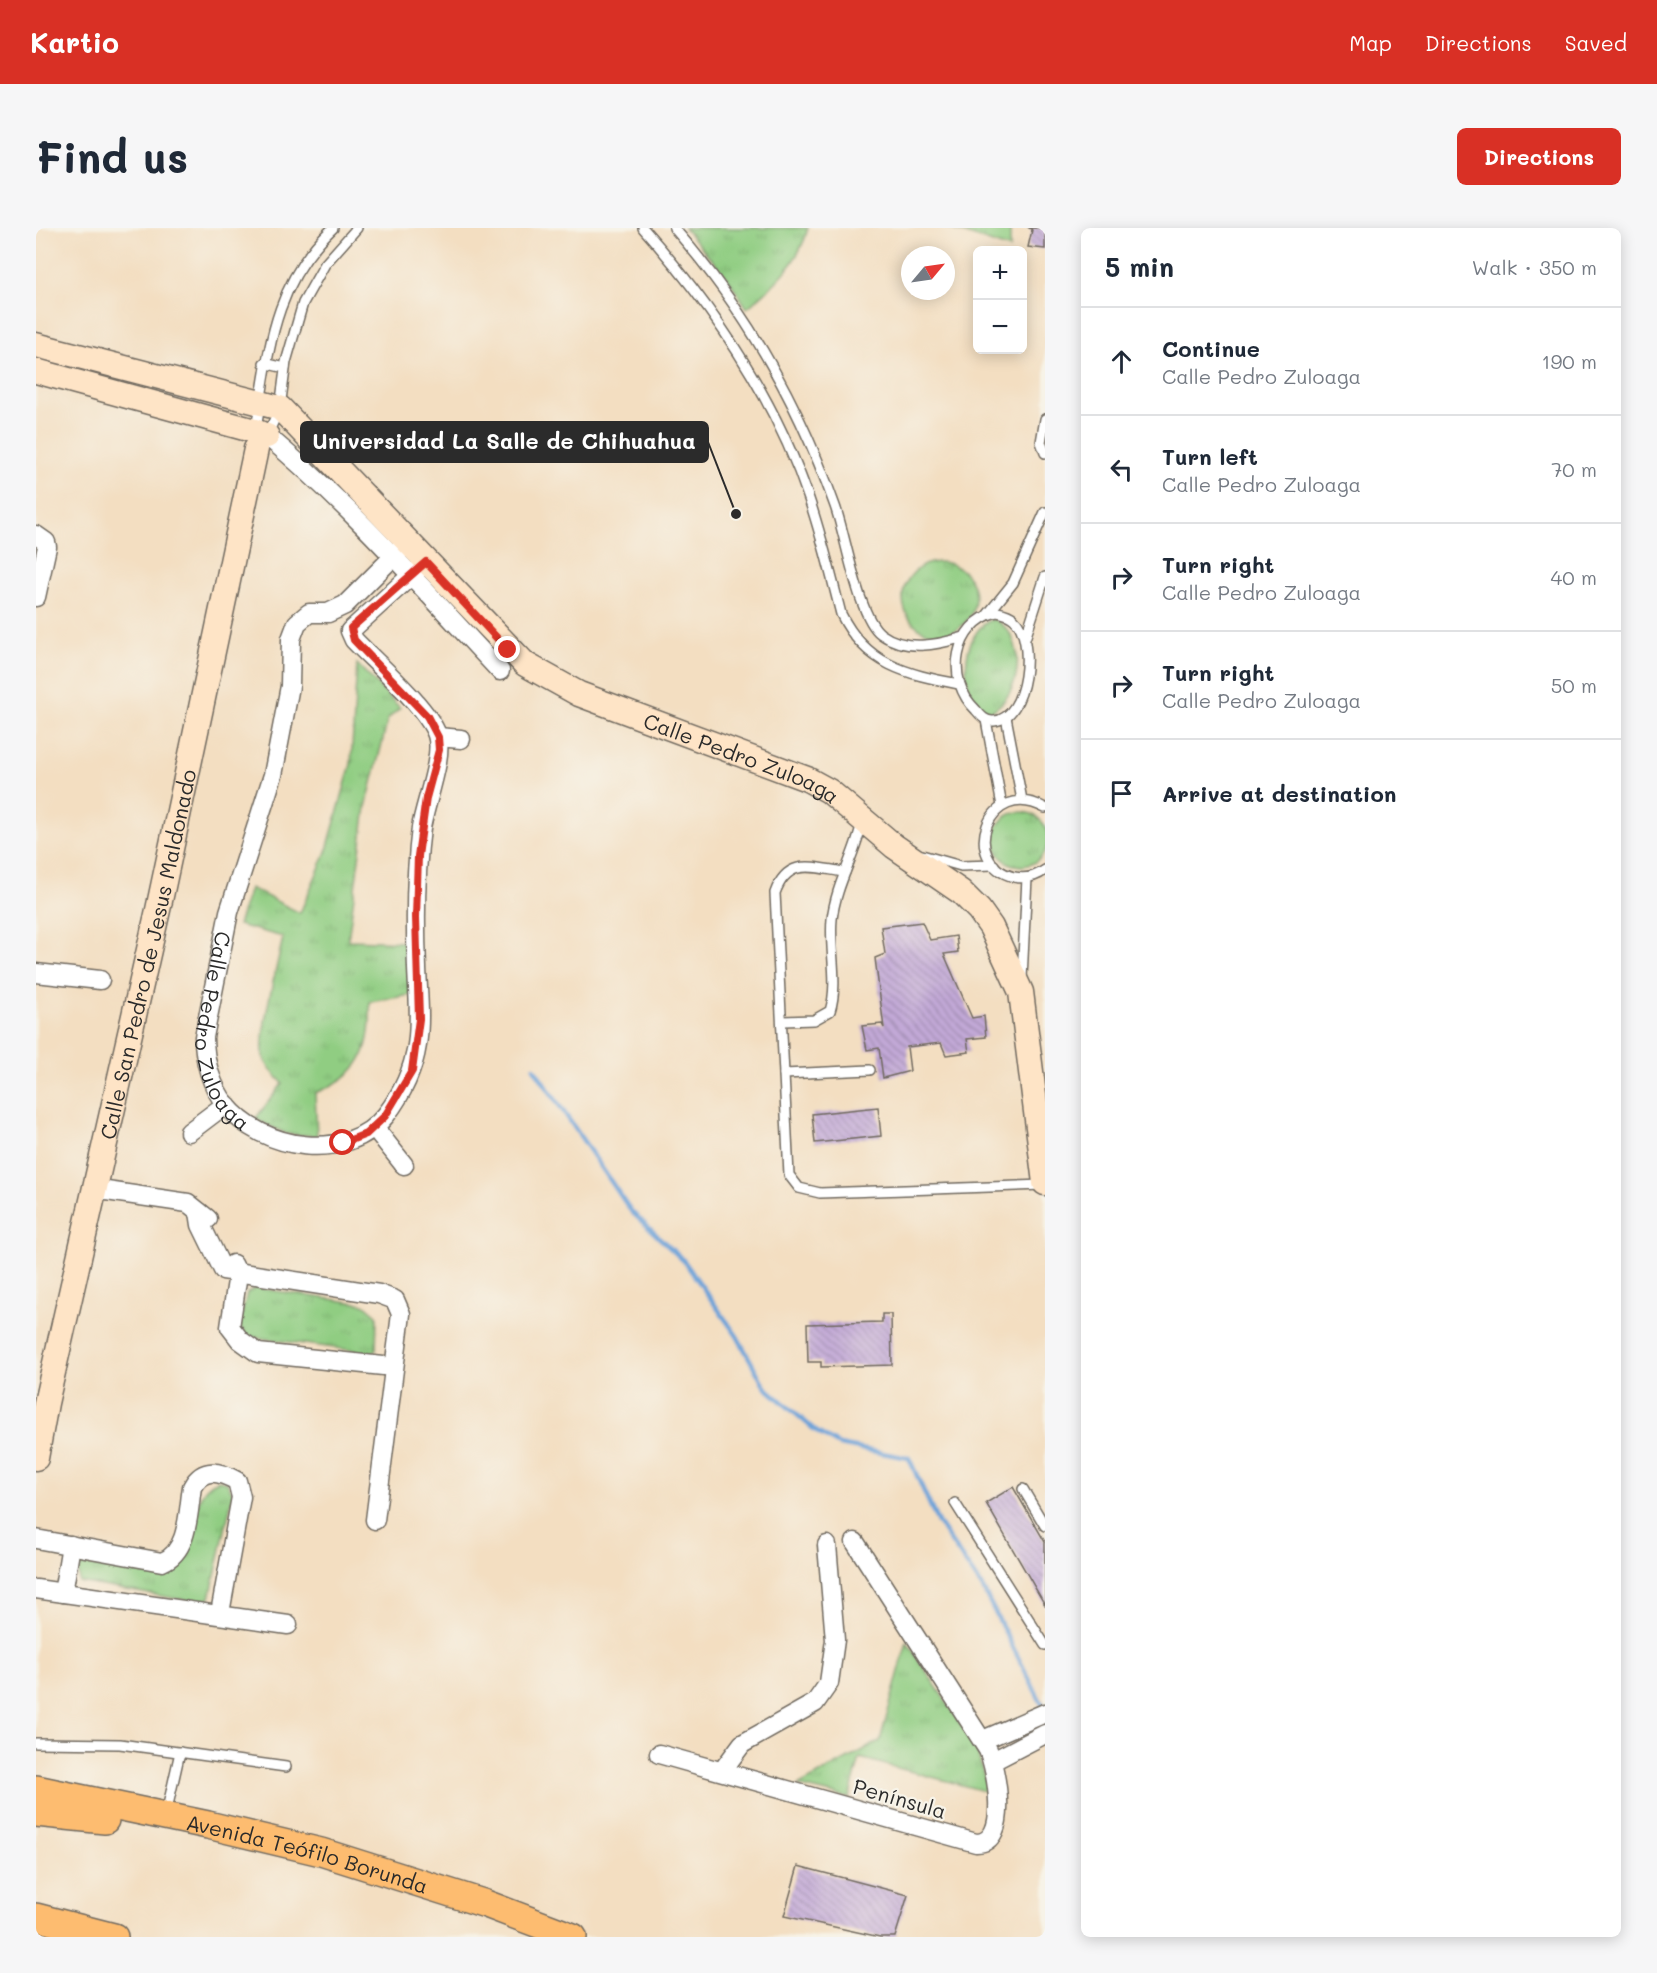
<!DOCTYPE html>
<meta charset="utf-8">
<style>
:root{--surface:#fff;--page:#f6f6f7;--text:#1f2937;--muted:#747a83;--line:#e0e1e3;--accent:#d93025}
body{margin:0;font-family:Mali,sans-serif;background:var(--page);color:var(--text)}
.controls{position:absolute;right:18px;top:18px;display:grid;overflow:hidden;border-radius:9px;box-shadow:0 3px 15px #0003}
.controls button{width:54px;height:54px;display:grid;place-items:center;padding:0;border:0;border-bottom:2px solid var(--line);background:var(--surface);color:var(--text);font:30px sans-serif}
.compass{position:absolute;left:865px;top:18px;width:54px;height:54px;border-radius:50%;background:var(--surface);box-shadow:0 3px 15px #0003;rotate:61deg}
.stop{position:absolute;width:18px;height:18px;margin:-14px;border:4px solid #d93025;border-radius:50%;background:#fff}
.stop.end{background:#d93025;border-color:#fff;box-shadow:0 2px 6px #0008}
.list{margin:0;padding:0;list-style:none}
h2{display:flex;justify-content:space-between;align-items:center;height:78px;margin:0;padding:0 24px;font-size:26px}
h2 small{font-size:20px;font-weight:400;color:var(--muted)}
.list li{display:grid;grid-template-columns:39px 1fr auto;gap:18px;align-items:center;box-sizing:border-box;height:108px;padding:0 24px;border-top:2px solid var(--line)}
.list b{display:block;font-size:22px;white-space:nowrap}
.list p{margin:0;font-size:20px;white-space:nowrap;color:var(--muted)}
.list em{font-size:20px;font-style:normal;color:var(--muted)}
.icon{flex:none;width:33px;height:33px;fill:none;stroke:currentColor;stroke-width:2;stroke-linecap:round;stroke-linejoin:round}
.map{position:relative;flex:none;width:1009px;height:1709px;overflow:hidden;border-radius:9px}
header{display:flex;align-items:center;gap:36px;box-sizing:border-box;height:84px;padding:0 30px;background:var(--accent);color:#fff}
header strong{font-size:28px}
nav{display:flex;gap:33px;margin-inline-start:auto;font-size:21px}
.intro{display:flex;align-items:center;justify-content:space-between;box-sizing:border-box;height:144px;padding:0 36px}
h1{margin:0;font-size:42px}
.button{padding:15px 27px;border-radius:9px;background:var(--accent);color:#fff;font-size:21px;font-weight:700}
main{display:flex;gap:36px;padding:0 36px}
aside{flex:1;background:var(--surface);border-radius:9px;box-shadow:0 3px 15px #0003}
.map>svg:first-child{display:block}
</style>
<header>
<strong>Kartio</strong>
<nav><a>Map</a><a>Directions</a><a>Saved</a></nav>
</header>
<div class="intro"><h1>Find us</h1><a class="button">Directions</a></div>
<main>
<div class="map">
<svg width="1009" height="1709" viewBox="0 0 1009 1709">
<defs>
<pattern id="grass-tufts" width="24" height="20" patternUnits="userSpaceOnUse" patternTransform="scale(1.5)"><rect width="24" height="20" fill="#90cd82"/><path d="M3 7l-1-3M5 7V3M7 7l1-3M15 17l-1-3M17 17v-4M19 17l1-3" fill="none" stroke="#7cb070"/></pattern>
<pattern id="building-back-hatch" width="6" height="6" patternUnits="userSpaceOnUse" patternTransform="scale(1.5)"><rect width="6" height="6" fill="#c2a9d7"/><path d="M-1 5l2 2M0 0l6 6M5-1l2 2" fill="none" stroke="#9e8aaf"/></pattern>
</defs>
<rect width="100%" height="100%" fill="#f7f3e8"/>
<filter id="ink" filterUnits="userSpaceOnUse"><feTurbulence type="fractalNoise" baseFrequency=".0167" numOctaves="2"/><feDisplacementMap in="SourceGraphic" scale="12" xChannelSelector="R" yChannelSelector="G"/><feConvolveMatrix kernelMatrix="1 2 1 2 8 2 1 2 1" color-interpolation-filters="sRGB"/></filter>
<filter id="wash" filterUnits="userSpaceOnUse"><feTurbulence type="fractalNoise" baseFrequency=".008" numOctaves="4" result="noise"/><feDisplacementMap in="SourceGraphic" scale="24" xChannelSelector="R" yChannelSelector="G"/><feGaussianBlur stdDeviation="1.35" result="paint"/><feColorMatrix in="noise" values="0 0 0 0 0 0 0 0 0 0 0 0 0 0 0 0 0 1.4 0 .05"/><feComposite in="paint" operator="in"/></filter>
<g filter="url(#wash)">
<rect width="100%" height="100%" fill="#f3dec1"/>
<g fill="url(#grass-tufts)" stroke="#5e7c56" stroke-width="1.5">
<path d="M648,0H772C764,34 737,59 711,80L691,49Z"/>
<path d="M912,0H974V21Z"/>
<circle cx="903" cy="370" r="36"/>
<path d="M957,391C993,406 987,470 953,484C920,470 924,403 957,391Z"/>
<path d="M321,436L364,480L352,491L330,579L312,712L370,714L375,767L334,774C336,823 326,847 279,865L281,908L251,906L219,891L247,855C239,847 231,840 228,829C221,810 243,732 247,709L202,697L214,660L264,685L291,622L315,536Z"/>
<circle cx="985" cy="611" r="27"/>
<path d="M220,1060L328,1076L341,1087L340,1122L336,1125L209,1108L203,1098L211,1065Z"/>
<path d="M183,1252L191,1254L197,1266L174,1370L166,1375L43,1354L42,1343L46,1336L125,1348C177,1335 142,1265 183,1252Z"/>
<path d="M871,1414L940,1519L952,1564L824,1530L813,1570L762,1558L844,1513Z"/>
</g>
<g fill="none" stroke-linecap="round" stroke-linejoin="round">
<path stroke="#6ba1d8" stroke-width="4.5" d="M498,840L595,983L648,1033L701,1108L729,1159L781,1204L803,1217L873,1230L902,1295L946,1359L1006,1476"/>
</g>
<g id="blocks">
<g fill="url(#building-back-hatch)">
<path d="M993,0H1009V21L992,19L996,2Z"/>
<path d="M886,694L894,712L920,708L922,724L908,726L936,790L948,788L950,809L931,811L933,824L910,827L905,815L871,819L874,843L847,850L843,820L831,822L826,798L846,796L848,800L839,730L849,726L845,699Z"/>
<path d="M842,879L845,908L779,915L776,886Z"/>
<path d="M846,1086H855L856,1137L785,1139V1134H772L771,1096L846,1094Z"/>
<path d="M977,1259L1009,1314V1377L950,1275Z"/>
<path d="M762,1638L872,1667L859,1709H844L748,1688Z"/>
</g>
</g>
</g>
<g filter="url(#ink)">
<use href="#blocks" fill-opacity="0" stroke="#716a60" stroke-width="1.5"/>
<g fill="none" stroke-linecap="round" stroke-linejoin="round">
<g stroke="#716a60" stroke-width="12">
<g id="lane">
<path d="M607,0C678,80 739,169 773,271C786,309 795,347 805,386C830,437 870,446 923,456"/>
<path d="M638,0C710,82 763,176 799,278C810,308 822,389 845,406C870,424 901,417 928,409"/>
<path d="M228,135L249,140"/>
<path d="M1009,191L1005,214L1009,225"/>
<path d="M220,201C233,124 236,57 297,0"/>
<path d="M231,207L244,180L250,134L267,75L289,36L321,0"/>
<path d="M961,384C967,385 974,387 978,391C1000,410 992,491 958,493C950,494 945,488 940,482C908,452 918,395 961,384Z"/>
<path d="M952,386L977,355L1009,284"/>
<path d="M989,411L1009,349"/>
<path d="M970,489L986,572"/>
<path d="M950,492L966,578"/>
<path d="M1009,580C951,549 923,635 978,649C989,651 1000,649 1009,642"/>
<path d="M886,627L925,638L958,637"/>
<path d="M809,644C778,640 752,628 739,665L753,947L763,960L784,965L1007,957"/>
<path d="M986,750L991,650"/>
<path d="M747,793L778,792L794,783C803,754 793,721 796,691C800,656 819,628 826,594"/>
<path d="M748,846L834,842"/>
<path d="M987,1261L1009,1298"/>
<path d="M919,1275L1009,1417"/>
<path d="M0,1515L84,1516L250,1539"/>
<path d="M130,1586L144,1524"/>
</g>
</g>
<g stroke="#716a60" stroke-width="21">
<g id="street">
<path d="M231,208C315,278 389,363 464,443"/>
<path d="M0,307L10,314L11,319L0,369"/>
<path id="s1" d="M372,314L309,377L292,385H273L261,395L255,411L254,458L237,547L193,684L168,809C168,832 175,858 190,877C226,922 311,936 350,887C366,866 377,843 381,817C385,792 382,766 381,740C379,693 379,646 385,600C389,575 408,528 401,507C392,480 339,434 318,412L314,403L390,334"/>
<path d="M402,509L425,511"/>
<path d="M0,745L64,752"/>
<path d="M338,899L368,937"/>
<path d="M153,904L190,876"/>
<path d="M57,961L152,975L172,991"/>
<path d="M163,984L165,997L187,1042L343,1066L359,1072L365,1086L339,1292"/>
<path d="M197,1036L202,1046L194,1099L204,1112L222,1125L357,1139"/>
<path d="M0,1311L126,1334C153,1324 152,1283 156,1259C167,1239 183,1243 201,1253L205,1269L184,1385"/>
<path d="M0,1361L252,1397"/>
<path d="M27,1365L35,1317"/>
<path d="M947,1512L1009,1485"/>
<path d="M623,1526L940,1615C975,1616 960,1540 952,1522L819,1314"/>
<path d="M957,1533L1009,1506"/>
<path d="M686,1543L706,1516L779,1475L793,1455L799,1412L791,1317"/>
</g>
</g>
<g stroke="#716a60" stroke-width="27">
<g id="secondary">
<path id="s2" d="M0,117L244,180L489,436L543,466L771,551L793,563L858,618L925,664L943,682L955,699L985,764L1009,955"/>
<path d="M0,143L219,203L231,208"/>
<path id="s3" d="M0,1230L10,1175L122,682L220,221"/>
</g>
</g>
<g stroke="#716a60" stroke-width="30">
<g id="primary">
<path id="s4" d="M0,1561L172,1597L285,1624L450,1676L537,1709"/>
<path d="M0,1585L69,1592"/>
<path d="M0,1689L78,1709"/>
</g>
</g>
<use href="#lane" stroke="#fff" stroke-width="9"/>
<use href="#street" stroke="#fff" stroke-width="18"/>
<use href="#secondary" stroke="#fee4c6" stroke-width="24"/>
<use href="#primary" stroke="#fdbc70" stroke-width="27"/>
</g>
</g>
<g fill="none" stroke-linecap="round" stroke-linejoin="round" filter="url(#ink)">
<path stroke="#d93025" stroke-width="8" d="M307,915L330,906L349,888L376,843L383,791L380,689L382,628L390,570L403,522L402,509L391,488L318,412L315,400L390,334L472,422"/>
</g>
<g text-anchor="middle" dominant-baseline="central" stroke-width="4.5" stroke-linejoin="round" paint-order="stroke">
<g font-size="21" fill="#2b2b2b" stroke="#f7f3e8">
<text stroke="none"><textPath href="#s2" startOffset="843">Calle Pedro Zuloaga</textPath></text>
<text stroke="none"><textPath href="#s3" startOffset="516">Calle San Pedro de Jesus Maldonado</textPath></text>
<text stroke="none"><textPath href="#s1" startOffset="566">Calle Pedro Zuloaga</textPath></text>
<text transform="translate(864 1570) rotate(16)">Península</text>
<text stroke="none"><textPath href="#s4" startOffset="279">Avenida Teófilo Borunda</textPath></text>
</g>
</g>
<path fill="none" stroke="#2b2b2b" stroke-width="2" d="M700 286L672 214"/>
<circle fill="#2b2b2b" stroke="#f7f3e8" stroke-width="2" cx="700" cy="286" r="6"/>
<rect fill="#2b2b2b" stroke="#2b2b2b" stroke-width="2" x="265" y="194" width="407" height="40" rx="6"/>
<g font-size="22" text-anchor="middle" font-weight="bold" fill="#fff">
<text x="468" y="221">Universidad La Salle de Chihuahua</text>
</g>
</svg>
<div class="controls">
<button>+</button>
<button>−</button>
</div>
<svg class="compass" viewBox="-18 -18 36 36"><path d="M0-13l5 13h-10z" fill="#e53935"/><path d="M0 13l5-13h-10z" fill="#747a83"/></svg>
<div class="stop" style="left:307px;top:915px"></div>
<div class="stop end" style="left:472px;top:422px"></div>
</div>
<aside>
<h2>5 min<small>Walk · 350 m</small></h2>
<ul class="list">
<li><svg class="icon" aria-label="ahead" viewBox="0 0 24 24"><path d="M12 20V5M6 11l6-6 6 6"/></svg><div><b>Continue</b><p>Calle Pedro Zuloaga</p></div><em>190 m</em></li>
<li><svg class="icon" aria-label="left" viewBox="0 0 24 24"><path d="M17 20v-9H6M10 6l-5 5 5 5"/></svg><div><b>Turn left</b><p>Calle Pedro Zuloaga</p></div><em>70 m</em></li>
<li><svg class="icon" aria-label="right" viewBox="0 0 24 24"><path d="M7 20v-9h11M14 6l5 5-5 5"/></svg><div><b>Turn right</b><p>Calle Pedro Zuloaga</p></div><em>40 m</em></li>
<li><svg class="icon" aria-label="right" viewBox="0 0 24 24"><path d="M7 20v-9h11M14 6l5 5-5 5"/></svg><div><b>Turn right</b><p>Calle Pedro Zuloaga</p></div><em>50 m</em></li>
<li><svg class="icon" aria-label="arrive" viewBox="0 0 24 24"><path d="M6 21V4h12l-3 4 3 4H6"/></svg><div><b>Arrive at destination</b></div></li>
</ul>
</aside>
</main>
